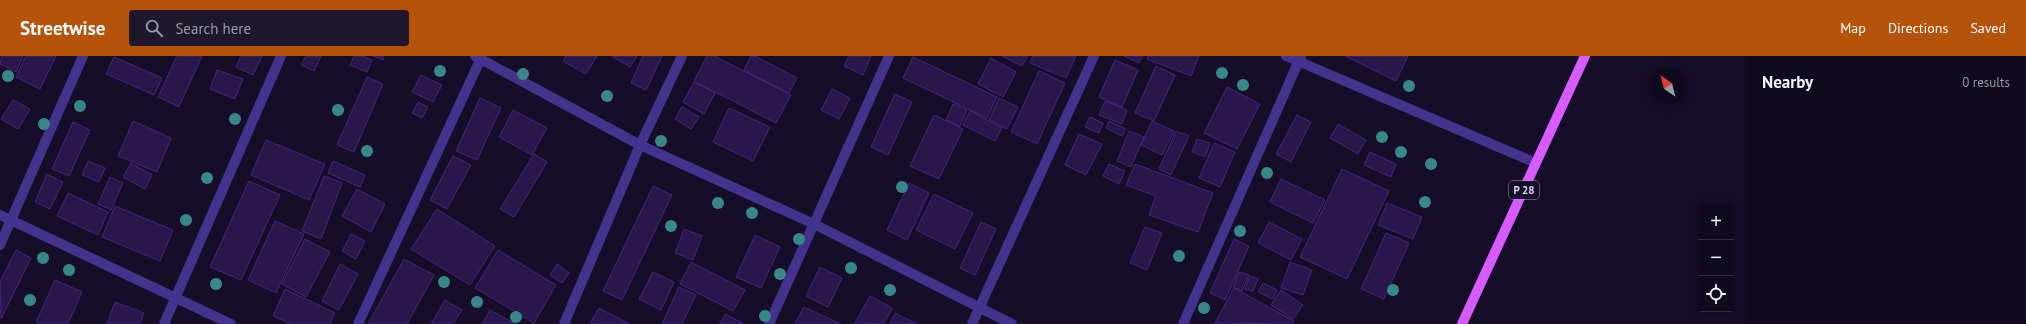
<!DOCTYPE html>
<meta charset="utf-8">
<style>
:root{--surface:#100a1f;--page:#1e182c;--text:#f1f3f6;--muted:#9c9aa4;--line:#302b3d;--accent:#b45309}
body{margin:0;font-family:"PT Sans",sans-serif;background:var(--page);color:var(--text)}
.controls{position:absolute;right:12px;bottom:12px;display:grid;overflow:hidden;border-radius:4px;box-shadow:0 2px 10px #0003}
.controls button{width:36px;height:36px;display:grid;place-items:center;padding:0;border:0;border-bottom:1px solid var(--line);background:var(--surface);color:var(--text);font:20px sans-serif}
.compass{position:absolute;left:1650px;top:12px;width:36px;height:36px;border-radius:50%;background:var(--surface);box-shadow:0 2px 10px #0003;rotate:325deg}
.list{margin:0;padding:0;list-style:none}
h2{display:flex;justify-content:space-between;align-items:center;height:52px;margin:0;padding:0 16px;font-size:17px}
h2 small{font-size:13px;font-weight:400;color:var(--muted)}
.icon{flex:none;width:22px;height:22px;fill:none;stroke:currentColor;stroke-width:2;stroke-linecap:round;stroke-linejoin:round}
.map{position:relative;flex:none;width:1746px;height:268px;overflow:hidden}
header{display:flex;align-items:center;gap:24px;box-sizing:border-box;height:56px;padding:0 20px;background:var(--accent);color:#fff}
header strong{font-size:19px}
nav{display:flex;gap:22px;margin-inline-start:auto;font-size:14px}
.search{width:280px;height:36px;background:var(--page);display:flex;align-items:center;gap:10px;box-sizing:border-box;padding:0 14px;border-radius:4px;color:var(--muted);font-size:15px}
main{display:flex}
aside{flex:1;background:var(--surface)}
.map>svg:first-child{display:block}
</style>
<header>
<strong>Streetwise</strong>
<div class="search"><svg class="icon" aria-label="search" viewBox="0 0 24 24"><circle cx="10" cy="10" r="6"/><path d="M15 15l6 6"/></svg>Search here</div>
<nav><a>Map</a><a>Directions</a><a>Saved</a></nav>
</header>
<main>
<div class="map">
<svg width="1746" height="268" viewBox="0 0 1746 268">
<rect width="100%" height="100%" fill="#160d29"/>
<g fill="#29174c" stroke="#42277a">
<path d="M2,0H23L16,16L0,8Z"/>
<path d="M26,0H56L40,33L16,21Z"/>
<path d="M177,0H202L179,51L158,41Z"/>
<path d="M241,0H262L253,19L236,11Z"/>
<path d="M306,0H321L314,15L301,9Z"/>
<path d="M354,0H363L372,4L367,16L350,9Z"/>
<path d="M373,0H384L383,4Z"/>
<path d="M566,0H597L586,18L563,5Z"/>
<path d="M612,0H637L630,11Z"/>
<path d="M643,0H662L646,34L631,27Z"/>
<path d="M707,0H714L791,39L776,67L694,25Z"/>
<path d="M751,0H755L797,22L789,37L744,14Z"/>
<path d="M849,0H871L863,19L844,10Z"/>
<path d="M1002,0H1028L1022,10Z"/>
<path d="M1033,0H1076L1066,22L1030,7Z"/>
<path d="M1124,0H1143L1139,7Z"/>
<path d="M1148,0H1199L1191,20L1147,3Z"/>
<path d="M1345,0H1408L1396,25Z"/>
<path d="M114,1L162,22L154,39L106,18Z"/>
<path d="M913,1L997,41L987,62L903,22Z"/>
<path d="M991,2L1016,16L1003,41L978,28Z"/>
<path d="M1115,4L1138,14L1122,51L1099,41Z"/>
<path d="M1156,10L1175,19L1154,65L1135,57Z"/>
<path d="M217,14L243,23L235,43L210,33Z"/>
<path d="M1039,15L1065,27L1037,88L1011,76Z"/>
<path d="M421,19L442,29L433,46L412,36Z"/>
<path d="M367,21L383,28L354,96L337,89Z"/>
<path d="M694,26L715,37L704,58L683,46Z"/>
<path d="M1227,31L1260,48L1237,93L1204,77Z"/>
<path d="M832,33L850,42L839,63L821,54Z"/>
<path d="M895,38L912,46L888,99L871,91Z"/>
<path d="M480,42L501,52L477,104L456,95Z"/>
<path d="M999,42L1018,51L1007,73L989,64Z"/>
<path d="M13,44L30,53L18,73L1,63Z"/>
<path d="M1105,45L1127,54L1122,68L1099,59Z"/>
<path d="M418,46L428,51L422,62L412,57Z"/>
<path d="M953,48L967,54L960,70L946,64Z"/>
<path d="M682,51L699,61L691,73L675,63Z"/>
<path d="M729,52L770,71L753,105L713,86Z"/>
<path d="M513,54L547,72L532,99L499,81Z"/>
<path d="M970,55L1002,72L995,85L963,69Z"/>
<path d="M934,59L963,73L939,123L910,110Z"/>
<path d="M1297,59L1311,66L1291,106L1276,98Z"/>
<path d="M1090,61L1103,67L1099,77L1085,71Z"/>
<path d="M133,65L171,82L157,116L118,100Z"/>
<path d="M1109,65L1126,73L1122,80L1106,72Z"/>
<path d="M1152,65L1174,75L1162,99L1141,89Z"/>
<path d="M73,66L90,74L69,120L52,113Z"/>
<path d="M1338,68L1366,84L1358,98L1330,82Z"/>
<path d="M1129,75L1144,81L1131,111L1117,105Z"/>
<path d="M1176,75L1189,80L1171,119L1159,113Z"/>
<path d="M1079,78L1102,88L1086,119L1065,109Z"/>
<path d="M1197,83L1210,87L1205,101L1192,96Z"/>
<path d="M266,84L325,108L309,144L251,119Z"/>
<path d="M1214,87L1235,96L1220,131L1199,122Z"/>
<path d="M1370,96L1396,108L1391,121L1364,109Z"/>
<path d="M534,98L547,106L514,161L500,153Z"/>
<path d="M453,100L471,109L447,153L430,144Z"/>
<path d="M88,105L105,112L99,126L82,119Z"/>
<path d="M333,105L365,119L360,131L328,117Z"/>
<path d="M131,107L152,119L145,133L123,121Z"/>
<path d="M1109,108L1125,115L1119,128L1103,120Z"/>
<path d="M1135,108L1213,137L1198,176L1149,159L1156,140L1126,129Z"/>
<path d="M1342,113L1389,135L1347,223L1300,201Z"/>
<path d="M47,118L63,126L50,153L35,146Z"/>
<path d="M324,120L342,127L321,183L302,175Z"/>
<path d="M110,121L123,127L111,154L98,148Z"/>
<path d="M1281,123L1325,144L1313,167L1270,146Z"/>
<path d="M249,125L280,139L241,224L210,211Z"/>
<path d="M909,127L929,137L907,184L887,174Z"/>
<path d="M653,130L672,139L622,244L603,235Z"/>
<path d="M357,133L385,148L371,176L342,160Z"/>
<path d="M68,137L108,156L98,179L57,160Z"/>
<path d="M934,138L973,157L955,193L916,174Z"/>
<path d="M1387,147L1422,161L1413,183L1378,169Z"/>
<path d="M115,150L173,174L160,205L102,181Z"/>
<path d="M437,153L495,190L470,229L411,193Z"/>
<path d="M275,165L304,178L276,237L248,224Z"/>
<path d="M981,166L996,173L975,219L960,212Z"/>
<path d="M1269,166L1302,183L1291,204L1258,187Z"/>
<path d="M1145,171L1162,177L1147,214L1130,207Z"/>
<path d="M684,173L702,180L693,204L675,197Z"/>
<path d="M1386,177L1409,187L1384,243L1361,233Z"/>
<path d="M351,178L365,185L356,203L342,195Z"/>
<path d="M755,179L780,191L761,232L736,221Z"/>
<path d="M305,183L330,196L306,241L282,228Z"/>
<path d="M1234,183L1249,190L1225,244L1210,237Z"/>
<path d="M16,194L31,202L1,263L0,226Z"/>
<path d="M498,194L556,229L534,267L475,232Z"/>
<path d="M404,203L434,219L407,268H368Z"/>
<path d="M691,206L745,234L733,255L680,228Z"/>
<path d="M1290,206L1312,214L1303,239L1281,232Z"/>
<path d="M340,208L358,218L339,254L322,245Z"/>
<path d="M557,208L569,217L562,227L550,219Z"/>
<path d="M820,211L842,222L828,251L806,240Z"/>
<path d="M653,216L674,226L661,254L639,243Z"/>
<path d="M1239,216L1249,219L1242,235L1233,231Z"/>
<path d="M1250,220L1258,223L1253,235L1245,233Z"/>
<path d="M55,224L82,236L68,268H41L36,266Z"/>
<path d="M1263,227L1277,234L1273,243L1258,236Z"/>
<path d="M679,231L696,239L682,268H662Z"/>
<path d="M1234,232L1294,265L1292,268L1215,267Z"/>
<path d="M285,233L335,257L330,268H291L273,260Z"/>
<path d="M1281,234L1303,249L1293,263L1271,249Z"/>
<path d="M870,240L892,252L884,268L855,267Z"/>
<path d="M445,244L462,254L453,268H431Z"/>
<path d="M115,246L144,257L140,268H107Z"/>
<path d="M804,251L841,268H795Z"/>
<path d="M599,252L630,268H590Z"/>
<path d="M490,254L516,268H482Z"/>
<path d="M895,257L917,268H890Z"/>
<path d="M725,258L744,268H720Z"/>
</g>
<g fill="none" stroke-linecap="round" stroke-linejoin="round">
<g stroke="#42338d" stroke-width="10">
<path d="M475,0L640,89L814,168L1012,268"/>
<path d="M1286,0L1536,107"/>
<path d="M0,159L231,268"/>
<path d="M0,189L83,0"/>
<path d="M164,268L281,0"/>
<path d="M358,268L482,0"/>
<path d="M564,268L640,89L682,0"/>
<path d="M769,268L889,0"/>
<path d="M972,268L1094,0"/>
<path d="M1183,268L1301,0"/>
</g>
<path stroke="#d75cff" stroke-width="10" d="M1462,268L1585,0"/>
</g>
<g fill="#38888a">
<circle cx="440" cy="15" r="6"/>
<circle cx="1222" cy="17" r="6"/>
<circle cx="523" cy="18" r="6"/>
<circle cx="8" cy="20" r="6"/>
<circle cx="1243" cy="29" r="6"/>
<circle cx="1409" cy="30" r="6"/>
<circle cx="607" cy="40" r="6"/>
<circle cx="80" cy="50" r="6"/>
<circle cx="338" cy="54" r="6"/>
<circle cx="235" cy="63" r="6"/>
<circle cx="44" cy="68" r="6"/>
<circle cx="1382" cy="81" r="6"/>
<circle cx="661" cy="85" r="6"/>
<circle cx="367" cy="95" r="6"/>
<circle cx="1401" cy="96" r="6"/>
<circle cx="1431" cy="108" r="6"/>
<circle cx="1267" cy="117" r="6"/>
<circle cx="207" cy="122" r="6"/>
<circle cx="902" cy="131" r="6"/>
<circle cx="1425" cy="146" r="6"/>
<circle cx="718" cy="147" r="6"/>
<circle cx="752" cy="157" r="6"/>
<circle cx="186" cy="164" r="6"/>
<circle cx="671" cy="170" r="6"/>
<circle cx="1240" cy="175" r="6"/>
<circle cx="799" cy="183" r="6"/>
<circle cx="1179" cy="200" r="6"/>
<circle cx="43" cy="202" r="6"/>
<circle cx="851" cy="212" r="6"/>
<circle cx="69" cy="214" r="6"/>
<circle cx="780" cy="218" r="6"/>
<circle cx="444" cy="226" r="6"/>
<circle cx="216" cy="228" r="6"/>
<circle cx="890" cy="234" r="6"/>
<circle cx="1393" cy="234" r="6"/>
<circle cx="30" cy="244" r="6"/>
<circle cx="477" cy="246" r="6"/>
<circle cx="1204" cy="252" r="6"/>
<circle cx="765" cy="260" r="6"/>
<circle cx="516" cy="261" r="6"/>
</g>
<g text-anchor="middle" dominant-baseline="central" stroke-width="3.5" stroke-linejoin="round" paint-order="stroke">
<rect fill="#160d29" stroke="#a399bf" stroke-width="1" x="1509" y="125" width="30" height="18" rx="3"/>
<g font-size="11" font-weight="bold" fill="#dfd5ff">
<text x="1524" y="134">P 28</text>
</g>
</g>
</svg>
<div class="controls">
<button>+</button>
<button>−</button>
<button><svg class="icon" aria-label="locate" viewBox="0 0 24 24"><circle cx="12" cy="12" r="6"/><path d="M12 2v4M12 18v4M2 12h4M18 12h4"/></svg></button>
</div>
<svg class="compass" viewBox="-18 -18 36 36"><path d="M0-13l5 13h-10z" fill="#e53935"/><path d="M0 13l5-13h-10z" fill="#9c9aa4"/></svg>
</div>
<aside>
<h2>Nearby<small>0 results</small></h2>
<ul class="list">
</ul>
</aside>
</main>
